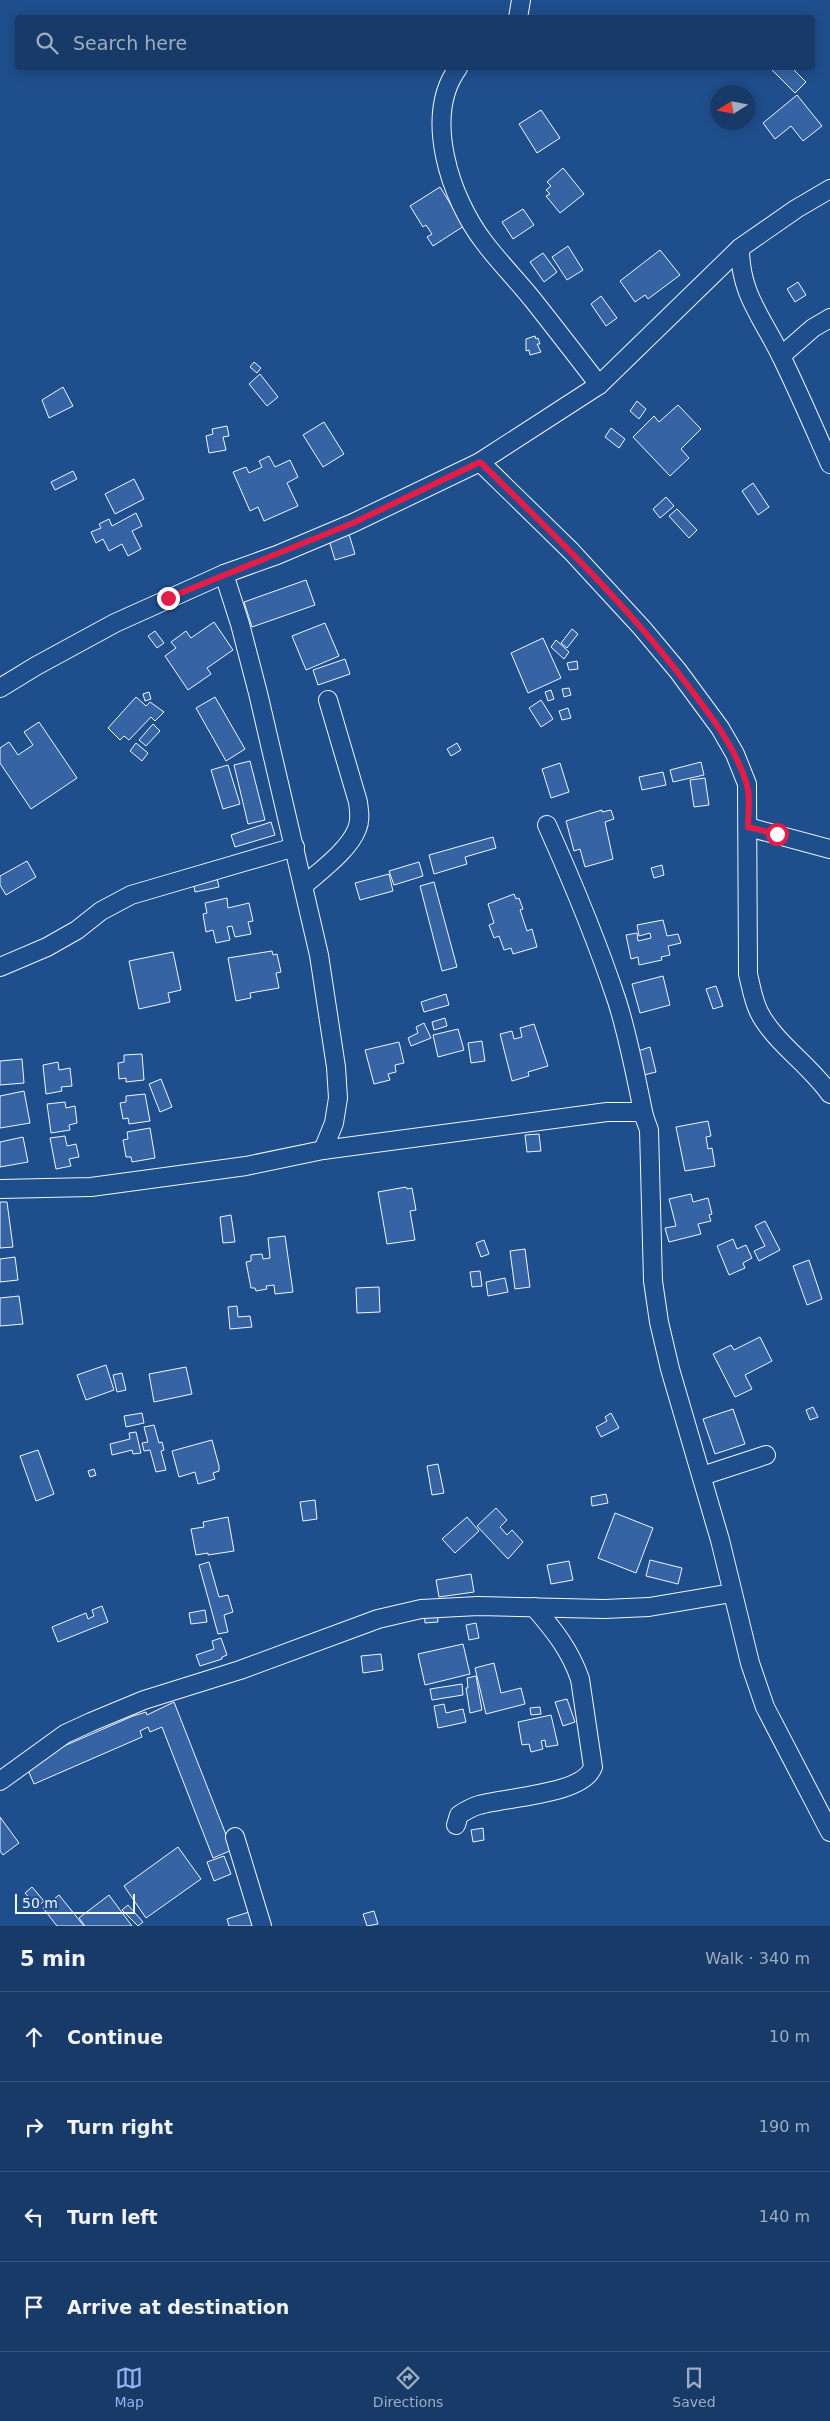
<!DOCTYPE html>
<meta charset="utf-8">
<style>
:root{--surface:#173a69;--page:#20416f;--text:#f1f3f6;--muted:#9eadc0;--line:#36547d;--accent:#95b2f1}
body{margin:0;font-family:"DejaVu Sans",sans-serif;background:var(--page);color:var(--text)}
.compass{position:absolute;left:710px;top:85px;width:45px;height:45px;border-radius:50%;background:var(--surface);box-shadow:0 2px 12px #0003;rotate:259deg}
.scale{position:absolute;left:15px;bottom:12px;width:120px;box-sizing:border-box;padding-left:5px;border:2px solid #f2f6ff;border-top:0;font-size:14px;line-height:18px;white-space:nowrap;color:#f2f6ff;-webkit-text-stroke:4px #1f4e8c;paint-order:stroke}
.stop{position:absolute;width:15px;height:15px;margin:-11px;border:4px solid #e11d48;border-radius:50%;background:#fff}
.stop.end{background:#e11d48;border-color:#fff;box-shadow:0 1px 5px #0008}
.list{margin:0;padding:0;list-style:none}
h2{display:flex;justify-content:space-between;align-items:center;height:65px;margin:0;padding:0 20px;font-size:21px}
h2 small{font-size:16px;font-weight:400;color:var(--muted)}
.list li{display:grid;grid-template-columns:32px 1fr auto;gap:15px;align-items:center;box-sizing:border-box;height:90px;padding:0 20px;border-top:1px solid var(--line)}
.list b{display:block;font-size:19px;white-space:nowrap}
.list em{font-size:16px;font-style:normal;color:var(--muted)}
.icon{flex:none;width:28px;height:28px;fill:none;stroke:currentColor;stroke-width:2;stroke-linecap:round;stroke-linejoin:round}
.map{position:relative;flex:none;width:830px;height:1926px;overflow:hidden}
.search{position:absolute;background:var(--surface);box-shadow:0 2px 12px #0003;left:15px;right:15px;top:15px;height:55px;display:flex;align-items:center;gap:12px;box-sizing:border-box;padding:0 18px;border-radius:5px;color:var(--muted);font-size:19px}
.sheet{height:425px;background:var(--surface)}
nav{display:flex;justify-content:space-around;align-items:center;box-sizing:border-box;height:70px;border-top:1px solid var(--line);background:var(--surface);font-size:14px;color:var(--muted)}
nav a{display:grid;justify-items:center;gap:2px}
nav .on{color:var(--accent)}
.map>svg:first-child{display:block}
</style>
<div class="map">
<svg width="830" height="1926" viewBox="0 0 830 1926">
<rect width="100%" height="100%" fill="#1f4e8c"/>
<g fill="#3563a3" stroke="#f2f6ff">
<path d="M770,68H792L806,82L795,93Z"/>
<path d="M797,95L822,126L803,141L791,126L775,139L763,123Z"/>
<path d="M541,110L560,138L537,153L519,124Z"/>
<path d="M563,168L584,194L560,213L546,196L550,194L546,190L551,186L547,182Z"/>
<path d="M440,187L464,226L433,246L427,237L432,234L426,225L423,227L410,206Z"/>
<path d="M523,209L534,225L513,239L502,222Z"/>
<path d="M568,246L583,270L567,280L552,257Z"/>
<path d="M660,250L680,275L648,299L645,295L635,302L620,281Z"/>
<path d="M543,253L557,272L544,282L530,262Z"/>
<path d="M798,282L806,295L795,302L787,289Z"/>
<path d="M601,296L617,318L606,326L591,304Z"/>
<path d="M535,336L536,339L538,338L540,344H537L541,352L530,355L529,350L526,351V339Z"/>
<path d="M254,362L261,368L257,373L250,367Z"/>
<path d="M260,374L278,397L267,406L249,384Z"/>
<path d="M63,387L73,406L49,418L42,400Z"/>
<path d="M637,401L646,409L639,419L630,411Z"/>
<path d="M678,405L701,429L681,449L689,458L670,476L633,437L654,416L659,422Z"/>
<path d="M324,422L344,454L323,467L303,435Z"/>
<path d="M227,426L229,436L223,437L226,450L209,453L206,436L213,434L212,429Z"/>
<path d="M611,428L625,439L619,448L605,437Z"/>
<path d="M269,456L275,467L290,460L298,477L287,483L298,506L264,521L258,507L250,511L233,472L246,467L249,473L262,467L259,461Z"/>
<path d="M73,471L77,479L55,490L51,482Z"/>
<path d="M134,479L144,499L115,514L105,494Z"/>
<path d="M753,483L769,507L758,515L742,491Z"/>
<path d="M666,497L674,506L660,518L653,509Z"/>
<path d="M677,509L697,530L689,538L669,516Z"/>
<path d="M136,513L142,526L132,531L141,549L128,556L122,544L109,551L103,539L96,543L91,532L101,528L99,524L109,519L112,526Z"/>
<path d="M348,531L355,554L335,560L328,537Z"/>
<path d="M306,580L315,605L252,627L244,602Z"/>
<path d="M214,622L233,650L207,668L211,674L188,690L165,656L176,648L171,642L186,631L191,638Z"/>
<path d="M325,623L339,656L306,670L292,636Z"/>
<path d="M572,629L578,634L567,648L561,643Z"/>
<path d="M155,631L164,643L157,648L148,636Z"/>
<path d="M543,638L561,678L528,693L511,653Z"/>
<path d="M556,640L569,652L564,659L551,647Z"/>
<path d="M345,659L350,674L318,685L313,670Z"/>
<path d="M577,661L578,669L569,670L567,663Z"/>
<path d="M569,688L571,695L564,697L562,689Z"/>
<path d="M551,690L554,699L548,701L545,692Z"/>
<path d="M149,692L151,699L145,701L143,694Z"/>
<path d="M136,697L146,706L150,702L164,712L155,721L151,717L129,740L124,736L120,740L108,728Z"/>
<path d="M215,697L245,749L226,761L196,708Z"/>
<path d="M541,700L553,719L541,727L529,708Z"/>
<path d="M568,708L571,718L562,720L559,711Z"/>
<path d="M39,722L77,778L31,809L0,763V748L9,742L18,755L33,745L24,732Z"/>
<path d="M153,724L160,731L146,746L139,740Z"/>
<path d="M136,743L148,753L142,761L130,751Z"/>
<path d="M457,743L461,750L451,756L447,749Z"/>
<path d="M250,761L265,820L248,824L234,765Z"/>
<path d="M701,762L704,775L673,782L670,770Z"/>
<path d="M560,763L569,792L551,798L542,769Z"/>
<path d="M228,765L240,804L223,809L211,770Z"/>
<path d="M663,772L666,785L642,790L639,777Z"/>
<path d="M705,778L709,805L694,807L690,780Z"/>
<path d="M602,810V812L611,810L614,819L605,822L613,859L585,867L580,849L574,851L566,821Z"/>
<path d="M271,822L275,835L235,847L231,835Z"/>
<path d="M493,837L496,848L465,857L467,864L434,874L429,855Z"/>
<path d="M27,861L36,877L6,895L0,885V876Z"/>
<path d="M419,862L423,876L394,885L389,871Z"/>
<path d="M662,865L664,875L654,878L651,868Z"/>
<path d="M216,874L219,887L195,892L193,878Z"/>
<path d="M389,874L393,891L360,900L355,883Z"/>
<path d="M434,882L457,967L442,971L420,886Z"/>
<path d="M514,894L516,899L519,898L523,909L520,910L527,931L532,929L537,947L513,954L511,948L504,950L499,936L494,938L489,925L494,923L488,904Z"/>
<path d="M227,898L228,908L249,903L253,921L248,922L251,934L235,937L232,926L227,927L230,940L216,943L213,930L206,932L203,914L207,913L205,903Z"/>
<path d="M663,920L667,936L678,934L681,943L668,946L670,955L661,957L662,960L639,965L638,957L631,959L626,935L637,933L638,941L651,938L650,933L639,936L637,925Z"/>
<path d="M272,951L273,955L277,954L281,972L276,973L279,988L250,993L251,998L236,1001L228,958Z"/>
<path d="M173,952L181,990L168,993L170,1002L139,1009L129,961Z"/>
<path d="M663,976L670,1005L640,1013L632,984Z"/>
<path d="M716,986L723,1006L713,1009L706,989Z"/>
<path d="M446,994L449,1005L424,1012L421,1002Z"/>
<path d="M445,1018L447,1026L434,1030L432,1022Z"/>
<path d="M424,1023L431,1038L411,1046L408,1038L418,1033L416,1027Z"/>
<path d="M534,1024L548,1066L528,1072L529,1076L512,1081L500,1034L512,1031L514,1039L522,1037L520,1028Z"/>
<path d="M458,1029L464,1050L438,1057L433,1035Z"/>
<path d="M482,1041L485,1061L471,1063L468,1043Z"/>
<path d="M399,1042L404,1063L395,1065L396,1072L388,1074L390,1080L374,1084L365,1050Z"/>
<path d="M650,1047L656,1072L644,1075L638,1051Z"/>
<path d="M142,1054L144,1080L126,1082V1078L119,1079L118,1063L124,1062V1055Z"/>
<path d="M22,1059L24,1083L0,1085V1061Z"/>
<path d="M58,1062L59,1070L70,1068L72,1086L61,1087L62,1091L46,1094L43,1065Z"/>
<path d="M161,1079L172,1107L160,1112L149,1084Z"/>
<path d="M24,1091L30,1123L0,1128V1096Z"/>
<path d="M145,1094L150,1121L129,1124L128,1118L123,1119L120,1103L126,1102V1096Z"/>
<path d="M65,1102L66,1108L75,1106L77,1123L69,1125L70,1130L51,1133L47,1104Z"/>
<path d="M708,1121L711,1136L706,1137L708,1149L712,1148L715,1166L685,1171L676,1127Z"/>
<path d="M150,1128L155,1158L132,1162L131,1157H126L123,1140L128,1139L127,1132Z"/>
<path d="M539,1134L541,1151L527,1152L525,1135Z"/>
<path d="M65,1136L67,1146L76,1144L79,1157L69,1159L71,1166L56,1169L50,1138Z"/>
<path d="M23,1137L28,1162L0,1167V1142Z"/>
<path d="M406,1187L407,1189L412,1188L416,1210L410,1211L415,1240L387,1244L378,1192Z"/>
<path d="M691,1194L693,1202L708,1198L712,1214L709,1215L711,1221L698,1224L701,1234L669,1242L665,1228L676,1226L669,1199Z"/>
<path d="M0,1202H7L13,1247L0,1248Z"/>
<path d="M231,1215L235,1242L223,1243L220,1217Z"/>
<path d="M765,1221L780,1250L759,1261L754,1251L765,1246L755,1226Z"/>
<path d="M285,1236L293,1292L275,1294L274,1285L266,1286L267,1289L256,1291L255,1288H251L246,1262L251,1261V1255L262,1254L263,1259L270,1258L268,1238Z"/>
<path d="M733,1239L737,1249L746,1245L752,1258L743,1263L745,1268L729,1275L717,1246Z"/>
<path d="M484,1240L489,1254L481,1257L476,1243Z"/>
<path d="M525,1249L530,1287L515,1289L510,1251Z"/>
<path d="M15,1257L18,1280L0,1282V1259Z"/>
<path d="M809,1260L822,1299L807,1305L793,1266Z"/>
<path d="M480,1271L482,1286L472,1287L470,1272Z"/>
<path d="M505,1278L508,1292L488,1296L486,1282Z"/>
<path d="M379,1287L380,1312L357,1313L356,1288Z"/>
<path d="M19,1296L23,1324L0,1326V1298Z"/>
<path d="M237,1306L238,1317L250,1316L252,1327L230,1329L228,1307Z"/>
<path d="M760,1337L772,1361L745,1375L752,1389L735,1397L713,1354L731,1345L734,1350Z"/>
<path d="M106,1365L114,1390L86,1400L77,1375Z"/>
<path d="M186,1367L192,1394L154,1402L149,1374Z"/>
<path d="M122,1373L126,1390L117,1392L113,1375Z"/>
<path d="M813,1407L818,1417L810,1420L806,1410Z"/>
<path d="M733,1409L745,1444L715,1454L703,1419Z"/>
<path d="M142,1413L144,1423L126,1427L124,1416Z"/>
<path d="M611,1413L619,1428L601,1437L596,1427L607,1421L605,1417Z"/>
<path d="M154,1425L159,1443L162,1442L164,1450L161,1451L166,1470L156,1472L150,1450L144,1451L142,1443L148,1442L144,1427Z"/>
<path d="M136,1432L141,1453L133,1454L132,1450L112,1455L110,1444L130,1439L129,1433Z"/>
<path d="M212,1440L219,1466V1471L213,1473L215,1479L198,1484L195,1472L179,1477L172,1451Z"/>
<path d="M38,1450L54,1494L36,1501L20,1456Z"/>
<path d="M438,1464L444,1493L432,1495L427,1466Z"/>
<path d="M94,1469L96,1475L90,1477L88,1471Z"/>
<path d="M606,1494L608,1503L592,1506L591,1497Z"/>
<path d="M315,1500L317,1519L303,1521L300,1502Z"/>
<path d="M496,1508L507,1520L500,1527L507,1535L512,1530L523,1542L508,1559L477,1526Z"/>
<path d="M615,1513L653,1528L636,1573L598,1558Z"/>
<path d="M228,1517L234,1551L208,1555V1553L196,1555L191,1529L204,1527L203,1522Z"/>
<path d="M467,1517L479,1531L455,1553L442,1539Z"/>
<path d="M650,1560L682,1568L678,1584L646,1576Z"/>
<path d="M569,1561L573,1580L551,1584L547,1565Z"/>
<path d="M209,1562L219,1597L228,1595L233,1612L224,1615L228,1632L218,1634L199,1565Z"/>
<path d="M471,1574L474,1592L439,1597L436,1580Z"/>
<path d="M102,1606L108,1622L58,1642L52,1627L86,1613L88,1619L94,1616L92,1610Z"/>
<path d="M205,1610L207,1622L191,1624L189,1613Z"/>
<path d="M437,1611L438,1622L425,1623L424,1612Z"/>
<path d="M476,1623L479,1638L469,1640L466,1625Z"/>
<path d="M221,1638L227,1655L222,1657V1659L200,1666L196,1655L214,1649L212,1641Z"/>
<path d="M463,1644L470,1674L425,1685L418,1654Z"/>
<path d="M381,1654L383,1670L363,1673L361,1656Z"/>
<path d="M494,1663L501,1693L521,1688L525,1704L486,1714L475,1668Z"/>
<path d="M476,1676L482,1710L470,1713L466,1688H468L467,1678Z"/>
<path d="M462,1684L463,1695L432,1700L430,1689Z"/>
<path d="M567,1699L575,1722L563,1726L555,1702Z"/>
<path d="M174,1702L232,1850L213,1858L162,1727L150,1732L148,1727L140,1731L142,1737L34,1784L25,1763L133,1716L146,1712L147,1715Z"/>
<path d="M444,1704L446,1713L463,1709L466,1722L438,1728L434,1706Z"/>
<path d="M540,1707L541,1714L531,1715L530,1708Z"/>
<path d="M551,1715L558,1745L546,1747L545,1740L541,1741L543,1749L531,1752L529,1744L522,1745L518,1722Z"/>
<path d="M0,1817L19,1843L3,1855L0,1851Z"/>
<path d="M483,1828L484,1840L473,1842L471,1830Z"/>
<path d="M178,1847L201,1879L146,1918L124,1886Z"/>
<path d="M224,1856L231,1874L214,1881L207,1862Z"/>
<path d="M32,1887L44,1901L37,1907L25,1893Z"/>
<path d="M59,1895L84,1926H57L43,1908Z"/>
<path d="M109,1895L132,1926H85L79,1918Z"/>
<path d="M128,1905L143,1922L138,1926L122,1910Z"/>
<path d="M374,1911L378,1924L367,1926L363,1914Z"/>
<path d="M249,1912L252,1926H229L227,1919Z"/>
</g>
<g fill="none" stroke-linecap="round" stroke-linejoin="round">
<g stroke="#f2f6ff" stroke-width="20">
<g id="minor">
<path d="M518,18L521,0"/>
<path d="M458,68C423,116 450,198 484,242C499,262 517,280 533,300C555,328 577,356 599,385"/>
<path d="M740,248C740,295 763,318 782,358C799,393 814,428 830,464"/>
<path d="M781,356L813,328L830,318"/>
<path d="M480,462L571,551L642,628L678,671L720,728L735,754L747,784L748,974C751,986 753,1000 759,1012C774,1042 810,1065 830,1094"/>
<path d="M224,574L240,624L258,693L319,955L336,1067L338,1098L334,1123L323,1150"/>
<path d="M0,688L36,666L115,623L224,574L277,555L353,523L480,462L599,385L740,248L796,209L830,189"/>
<path d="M547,825C573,883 597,941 617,1001C629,1039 636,1078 644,1116"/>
<path d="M748,827L830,849"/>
<path d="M303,886C320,871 349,850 357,829C361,820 359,811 358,802L328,700"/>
<path d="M0,967L47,947L77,930L101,911L131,895L295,847"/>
<path d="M0,1189L91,1187L246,1166L323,1150L607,1112H638L644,1116L649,1130L653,1281L659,1322L670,1369L720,1540L750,1663L765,1707L830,1832"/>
<path d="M702,1476L766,1455"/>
<path d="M0,1781L65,1734L91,1722L144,1700L240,1670L378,1619L421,1609L478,1606L604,1609L649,1607L732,1593"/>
<path d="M456,1825L459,1815C465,1811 472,1807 479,1805C505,1797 583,1795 593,1767L580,1679C570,1650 554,1630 534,1607"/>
<path d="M235,1837L262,1926"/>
</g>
</g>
<use href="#minor" stroke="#1f4e8c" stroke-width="18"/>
</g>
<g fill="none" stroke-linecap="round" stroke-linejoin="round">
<path stroke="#e11d48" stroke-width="6" d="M168,598L353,523L480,462C554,535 630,607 692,691C713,719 735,747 746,782C751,795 748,814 748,827L777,834"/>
</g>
</svg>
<svg class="compass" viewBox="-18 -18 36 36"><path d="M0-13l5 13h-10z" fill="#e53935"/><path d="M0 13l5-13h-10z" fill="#9eadc0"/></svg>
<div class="scale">50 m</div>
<div class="stop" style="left:777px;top:834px"></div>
<div class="stop end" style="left:168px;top:598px"></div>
<div class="search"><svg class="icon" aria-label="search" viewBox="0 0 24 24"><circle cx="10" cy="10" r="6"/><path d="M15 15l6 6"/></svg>Search here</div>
</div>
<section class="sheet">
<h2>5 min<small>Walk · 340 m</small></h2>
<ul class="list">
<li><svg class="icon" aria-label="ahead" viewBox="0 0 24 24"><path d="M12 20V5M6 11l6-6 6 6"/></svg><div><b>Continue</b></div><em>10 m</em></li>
<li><svg class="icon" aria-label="right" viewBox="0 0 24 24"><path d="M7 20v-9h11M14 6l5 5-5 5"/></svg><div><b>Turn right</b></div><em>190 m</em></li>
<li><svg class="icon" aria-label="left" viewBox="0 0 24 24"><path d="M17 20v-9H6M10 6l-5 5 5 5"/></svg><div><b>Turn left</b></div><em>140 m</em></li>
<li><svg class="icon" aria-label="arrive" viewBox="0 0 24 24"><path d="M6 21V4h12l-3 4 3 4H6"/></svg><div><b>Arrive at destination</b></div></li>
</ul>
</section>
<nav>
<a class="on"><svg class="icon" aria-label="map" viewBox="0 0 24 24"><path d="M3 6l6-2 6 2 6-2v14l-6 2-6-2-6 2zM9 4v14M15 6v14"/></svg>Map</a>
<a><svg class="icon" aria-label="directions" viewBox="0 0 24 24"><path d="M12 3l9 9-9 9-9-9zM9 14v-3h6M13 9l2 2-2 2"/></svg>Directions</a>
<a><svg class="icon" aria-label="saved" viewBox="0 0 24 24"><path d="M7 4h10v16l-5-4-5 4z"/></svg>Saved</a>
</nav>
